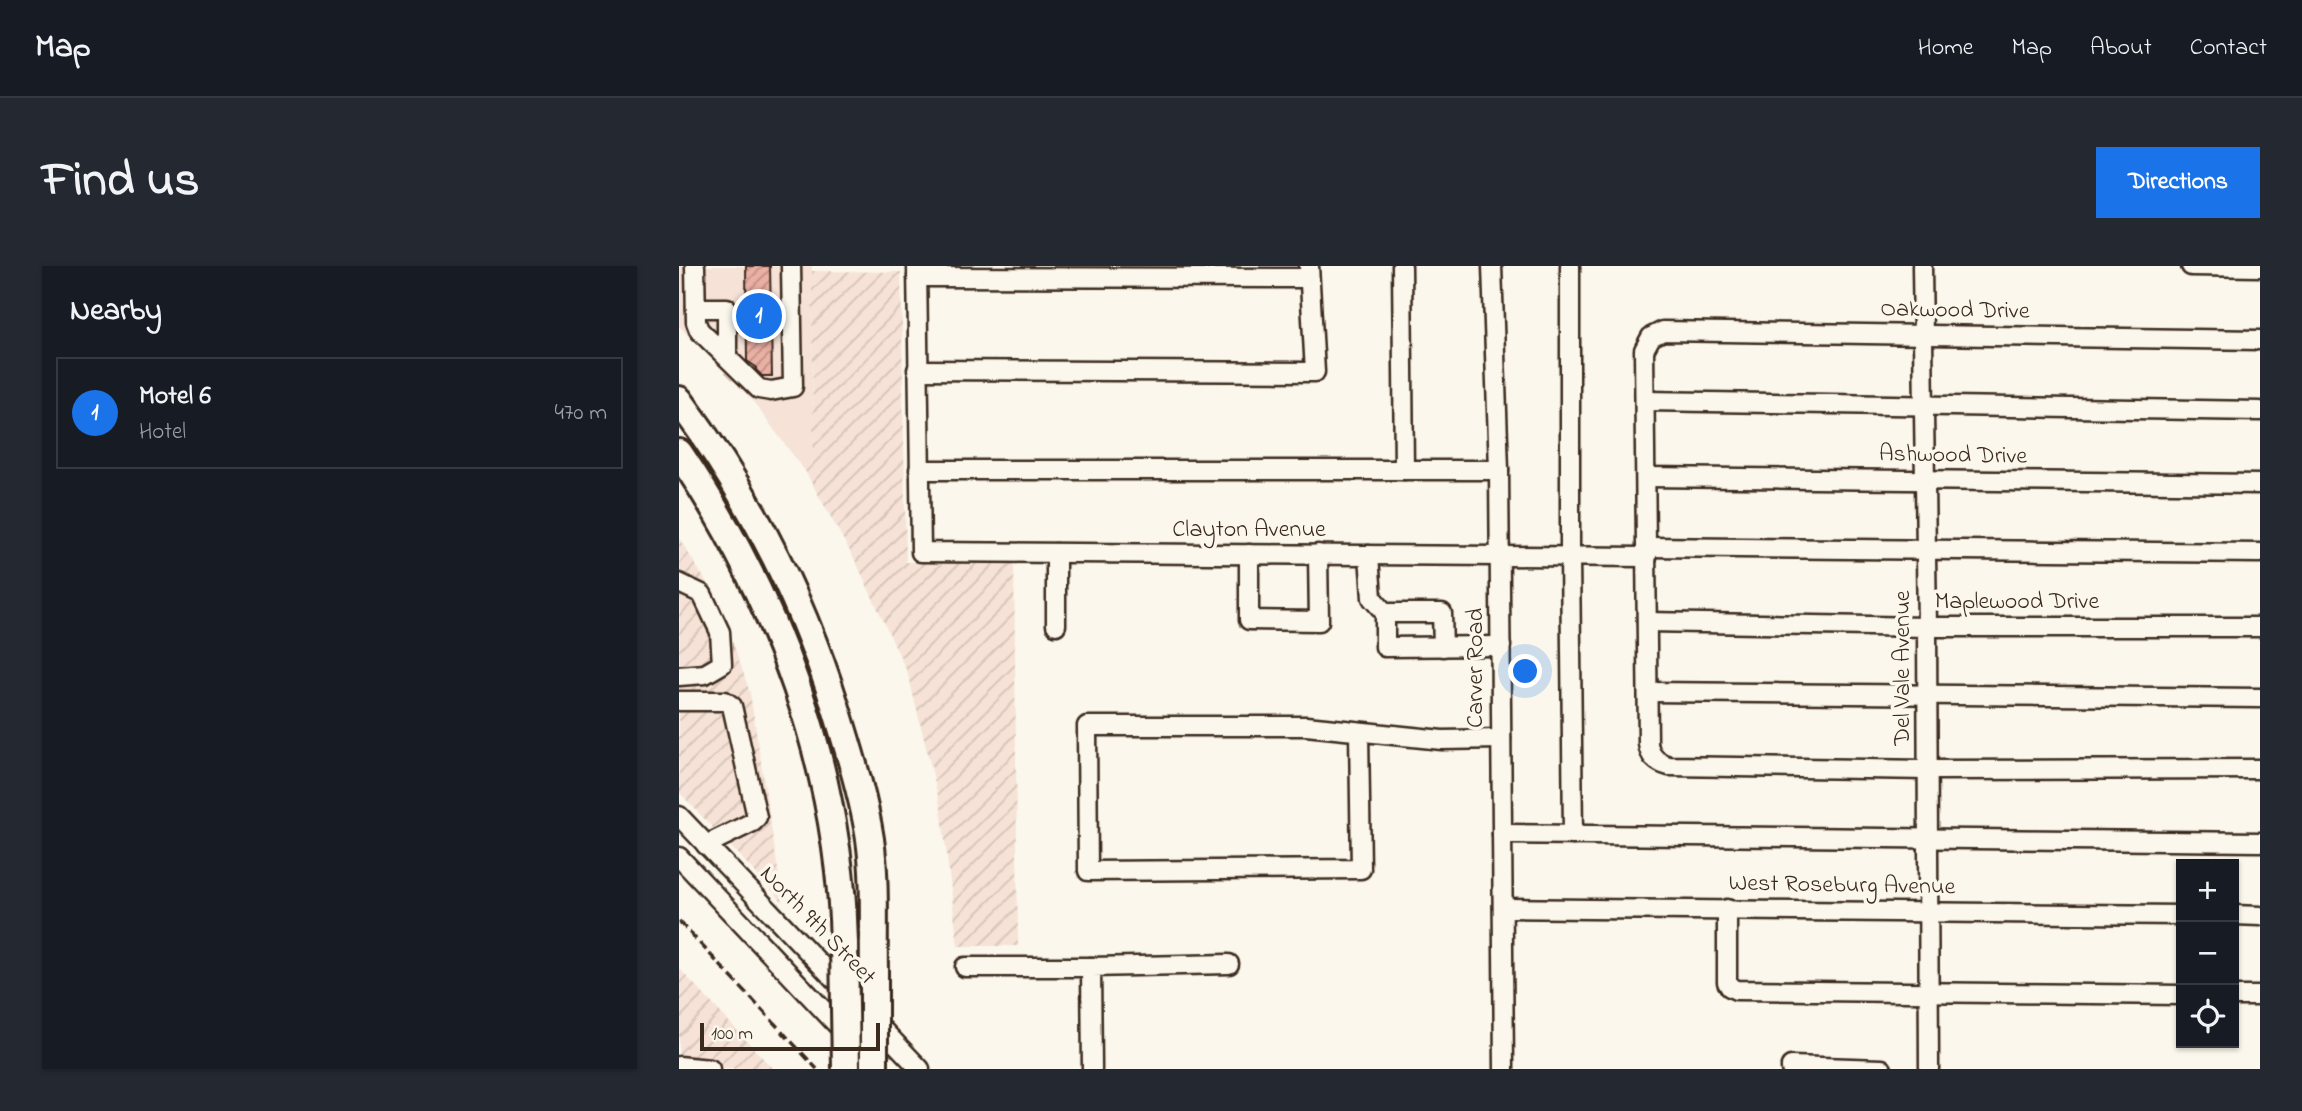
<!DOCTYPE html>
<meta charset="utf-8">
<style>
:root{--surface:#171b24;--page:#242831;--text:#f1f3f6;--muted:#9ea1a6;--line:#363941;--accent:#1a73e8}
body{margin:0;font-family:"Indie Flower",sans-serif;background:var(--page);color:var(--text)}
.controls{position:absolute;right:21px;bottom:21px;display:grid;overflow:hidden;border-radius:0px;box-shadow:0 2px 5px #0004}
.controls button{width:63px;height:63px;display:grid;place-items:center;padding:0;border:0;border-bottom:2px solid var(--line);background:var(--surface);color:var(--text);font:35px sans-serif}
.scale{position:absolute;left:21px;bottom:18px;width:180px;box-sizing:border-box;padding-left:7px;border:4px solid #3b2a1e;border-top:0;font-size:19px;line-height:24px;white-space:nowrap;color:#3b2a1e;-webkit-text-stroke:5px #fbf7ec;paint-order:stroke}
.you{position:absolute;left:847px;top:406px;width:24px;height:24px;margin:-18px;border:5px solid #fff;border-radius:50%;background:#1a73e8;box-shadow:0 0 0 10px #1a73e833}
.badge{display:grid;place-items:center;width:46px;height:46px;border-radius:50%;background:var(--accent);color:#fff;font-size:23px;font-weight:700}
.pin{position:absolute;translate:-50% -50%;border:4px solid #fff;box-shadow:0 2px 7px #0006}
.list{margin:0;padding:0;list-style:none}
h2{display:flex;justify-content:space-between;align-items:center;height:91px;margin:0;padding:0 28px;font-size:30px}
h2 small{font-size:23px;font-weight:400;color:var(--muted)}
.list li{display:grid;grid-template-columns:46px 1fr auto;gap:21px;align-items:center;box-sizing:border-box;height:112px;margin:0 14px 14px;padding:0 14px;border:2px solid var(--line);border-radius:0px}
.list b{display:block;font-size:26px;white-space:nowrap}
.list p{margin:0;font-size:23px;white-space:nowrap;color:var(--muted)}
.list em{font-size:23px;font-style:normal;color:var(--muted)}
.icon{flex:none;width:38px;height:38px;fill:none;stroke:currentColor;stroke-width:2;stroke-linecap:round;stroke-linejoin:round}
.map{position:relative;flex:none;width:1581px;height:803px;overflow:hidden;border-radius:0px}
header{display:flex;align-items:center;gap:42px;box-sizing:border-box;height:98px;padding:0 35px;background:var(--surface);border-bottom:2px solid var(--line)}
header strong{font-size:33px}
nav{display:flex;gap:38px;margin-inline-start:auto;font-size:24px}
.intro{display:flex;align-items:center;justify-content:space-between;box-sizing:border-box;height:168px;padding:0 42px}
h1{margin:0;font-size:49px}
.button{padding:18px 32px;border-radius:0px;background:var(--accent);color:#fff;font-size:24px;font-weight:700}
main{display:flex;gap:42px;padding:0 42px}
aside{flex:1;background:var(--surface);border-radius:0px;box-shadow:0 2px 5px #0004}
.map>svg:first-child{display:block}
</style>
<header>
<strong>Map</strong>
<nav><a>Home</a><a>Map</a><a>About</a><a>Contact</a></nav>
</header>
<div class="intro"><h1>Find us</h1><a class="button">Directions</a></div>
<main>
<aside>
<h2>Nearby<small></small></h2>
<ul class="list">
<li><span class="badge">1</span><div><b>Motel 6</b><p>Hotel</p></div><em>470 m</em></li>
</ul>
</aside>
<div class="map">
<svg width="1581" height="803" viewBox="0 0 1581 803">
<defs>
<pattern id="industrial-furrows" width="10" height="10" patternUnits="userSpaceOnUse" patternTransform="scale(1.75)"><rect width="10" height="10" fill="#f6e2d6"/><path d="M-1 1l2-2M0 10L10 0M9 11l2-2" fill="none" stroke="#d4c2b7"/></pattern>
<pattern id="building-hatch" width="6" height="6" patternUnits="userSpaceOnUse" patternTransform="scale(1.75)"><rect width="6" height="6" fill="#eab0a4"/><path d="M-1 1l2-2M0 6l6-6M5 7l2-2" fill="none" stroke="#bf8f85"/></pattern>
</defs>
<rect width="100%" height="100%" fill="#fbf7ec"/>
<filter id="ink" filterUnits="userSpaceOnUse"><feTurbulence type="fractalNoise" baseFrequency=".0143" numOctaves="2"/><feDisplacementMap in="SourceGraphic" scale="14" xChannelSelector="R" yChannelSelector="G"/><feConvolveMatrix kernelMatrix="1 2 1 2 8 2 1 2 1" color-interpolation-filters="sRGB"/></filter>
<g filter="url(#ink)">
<path fill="#f6e2d6" d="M0,0H133L134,197L126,205L73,134L0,60Z"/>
<g fill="url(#industrial-furrows)">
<path d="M133,5L222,6L227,296H335L339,680H279L262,542L229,408L178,298L126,205L134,197Z"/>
<path d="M0,272L41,338L71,427L104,636L0,526Z"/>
<path d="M0,702L94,803H0Z"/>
</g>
<path fill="url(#building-hatch)" stroke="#3b2a1e" stroke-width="2" d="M67,0H91L93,110H83L77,104V101L68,95Z"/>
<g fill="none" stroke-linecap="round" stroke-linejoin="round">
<g stroke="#3b2a1e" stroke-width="23">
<g id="minor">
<path d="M16,0L17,56L20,64L80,123L92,125L114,121L112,0"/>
<path d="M238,0L242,286L968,291"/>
<path d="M723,0L725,204"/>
<path d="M813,0L820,204L825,803"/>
<path d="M891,0V290L894,569"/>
<path d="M1243,0L1248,361L1250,803"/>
<path d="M1512,0L1581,1"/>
<path d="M238,11L630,12"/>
<path d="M17,42H48V91"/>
<path d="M1581,74L984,65L972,71L965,84L969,477C970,490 978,497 990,500L1249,504L1581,503"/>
<path d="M238,104L636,106L630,0"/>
<path d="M966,135L1581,145"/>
<path d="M240,204H820"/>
<path d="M967,211L1581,218"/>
<path d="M968,281L1581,287"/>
<path d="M377,287V359"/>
<path d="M570,288V354L640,355L639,288"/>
<path d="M690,289L693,332L706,347V381L822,380"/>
<path d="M0,317L23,328L41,366L43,398L26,408L0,410"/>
<path d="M706,347H763L764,381"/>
<path d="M968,356L1248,361H1581"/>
<path d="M969,426L1581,432"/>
<path d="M0,435H46L53,440L78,551L74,556L27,579"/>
<path d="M680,466L682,603L409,605L408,460H627L763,474L822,473"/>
<path d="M0,550L241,803"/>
<path d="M823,568L1581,576"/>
<path d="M0,591L197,800"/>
<path d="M824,642L1502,649"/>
<path d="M1048,643V716L1051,721L1057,724L1502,729"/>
<path d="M1555,649L1581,650"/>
<path d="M286,701H412"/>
<path d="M1555,730H1581"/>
<path d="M0,800L31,803"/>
<path d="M413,803L412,701L550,698"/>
<path d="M1112,803V800L1203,803"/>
</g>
</g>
<g stroke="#3b2a1e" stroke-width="32">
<g id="highway">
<path d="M0,134C76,237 128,342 164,465C175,501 185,535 191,573C197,616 194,662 195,705"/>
<path d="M0,187C98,331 161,503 165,678"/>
</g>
</g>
<use href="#minor" stroke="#fbf7ec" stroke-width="18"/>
<use href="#highway" stroke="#fbf7ec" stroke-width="26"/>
<path stroke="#3b2a1e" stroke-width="3.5" stroke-dasharray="10 5" stroke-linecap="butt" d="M0,655L138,803"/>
<g stroke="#3b2a1e" stroke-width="32" stroke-linecap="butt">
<g id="highway-bridge">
<path d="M165,678L167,803"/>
<path d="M195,705V803"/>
</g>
</g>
<use href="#highway-bridge" stroke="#fbf7ec" stroke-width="26"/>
</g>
</g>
<g text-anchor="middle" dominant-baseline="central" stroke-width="7" stroke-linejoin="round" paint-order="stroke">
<g font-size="24" fill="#3b2a1e" stroke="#fbf7ec">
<text transform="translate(1276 45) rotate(1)">Oakwood Drive</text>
<text transform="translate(1274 190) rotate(1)">Ashwood Drive</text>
<text x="570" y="264">Clayton Avenue</text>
<text x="1338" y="336">Maplewood Drive</text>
<text transform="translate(797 402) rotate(-90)">Carver Road</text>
<text transform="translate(1224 402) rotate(-90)">Del Vale Avenue</text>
<text transform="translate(1163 620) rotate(1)">West Roseburg Avenue</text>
<text transform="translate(138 660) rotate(46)">North 9th Street</text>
</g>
</g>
</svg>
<div class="controls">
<button>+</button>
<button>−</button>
<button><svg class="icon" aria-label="locate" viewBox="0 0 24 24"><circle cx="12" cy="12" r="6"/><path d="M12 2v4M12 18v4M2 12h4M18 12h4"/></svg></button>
</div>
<div class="scale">100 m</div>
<div class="you"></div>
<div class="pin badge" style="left:80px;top:50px">1</div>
</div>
</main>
